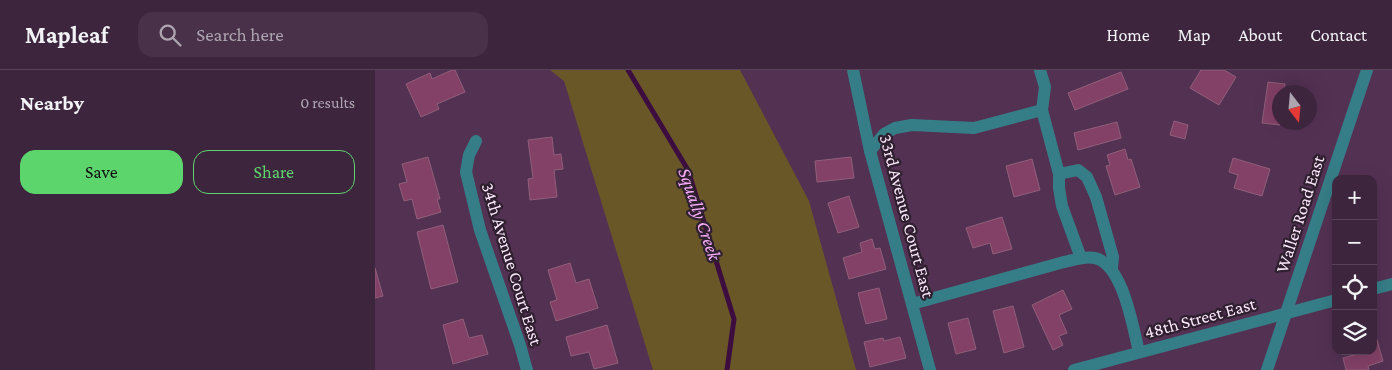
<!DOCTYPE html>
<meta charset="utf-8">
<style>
:root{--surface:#3e253e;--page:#493149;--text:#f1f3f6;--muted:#ada5b0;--line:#574258;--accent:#5cd56d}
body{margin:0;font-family:"Crimson Pro",serif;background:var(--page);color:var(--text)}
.controls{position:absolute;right:15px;bottom:15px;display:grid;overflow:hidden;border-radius:10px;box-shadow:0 5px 20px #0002}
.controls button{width:45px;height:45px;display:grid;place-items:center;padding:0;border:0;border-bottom:1px solid var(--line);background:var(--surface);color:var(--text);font:25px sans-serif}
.compass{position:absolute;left:897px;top:15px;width:45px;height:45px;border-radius:50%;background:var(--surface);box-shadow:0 5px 20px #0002;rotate:164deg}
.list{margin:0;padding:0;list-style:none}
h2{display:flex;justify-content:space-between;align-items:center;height:65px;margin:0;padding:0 20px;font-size:21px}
h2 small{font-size:16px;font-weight:400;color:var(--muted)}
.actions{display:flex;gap:10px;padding:15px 20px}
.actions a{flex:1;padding:11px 0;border:1px solid var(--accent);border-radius:15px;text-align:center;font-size:18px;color:var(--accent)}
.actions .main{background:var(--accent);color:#111}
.icon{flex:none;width:28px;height:28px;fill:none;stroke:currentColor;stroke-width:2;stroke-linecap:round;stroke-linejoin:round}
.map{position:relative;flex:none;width:1017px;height:300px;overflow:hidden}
header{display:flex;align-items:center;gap:30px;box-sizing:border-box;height:70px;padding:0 25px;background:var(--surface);border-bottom:1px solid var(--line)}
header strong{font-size:24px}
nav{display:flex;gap:28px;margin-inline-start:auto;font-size:18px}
.search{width:350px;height:45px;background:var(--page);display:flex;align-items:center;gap:12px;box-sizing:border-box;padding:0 18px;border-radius:15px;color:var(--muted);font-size:19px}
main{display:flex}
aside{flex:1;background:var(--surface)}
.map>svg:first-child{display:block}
</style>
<header>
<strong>Mapleaf</strong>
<div class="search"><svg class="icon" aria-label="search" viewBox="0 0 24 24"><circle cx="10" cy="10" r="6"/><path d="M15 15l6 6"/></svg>Search here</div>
<nav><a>Home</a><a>Map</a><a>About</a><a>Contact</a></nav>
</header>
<main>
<aside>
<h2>Nearby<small>0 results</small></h2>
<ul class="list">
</ul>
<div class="actions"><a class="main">Save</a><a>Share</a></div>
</aside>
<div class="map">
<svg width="1017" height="300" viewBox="0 0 1017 300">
<rect width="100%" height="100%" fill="#533153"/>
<path fill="#6a5728" d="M175,0H365L434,131L481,300H278L189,11Z"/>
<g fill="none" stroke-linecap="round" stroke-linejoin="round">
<path stroke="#3d0d3f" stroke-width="5" d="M253,0L313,100L359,249L352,300"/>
</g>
<g fill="#834167" stroke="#905f79">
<path d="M77,0H80L90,22L62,34L64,39L46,47L31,14L55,3L57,9Z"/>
<path d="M826,0H849L861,7L844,35L815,18Z"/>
<path d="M746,2L753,19L700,40L693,23Z"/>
<path d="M893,12L910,14L909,22H904L905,55L887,53Z"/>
<path d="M799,51L813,55L810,69L795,65Z"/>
<path d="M742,52L746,68L703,80L699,63Z"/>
<path d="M177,67L179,85L186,84L188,99L179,100L182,127L155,130L153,109L158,108L153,70Z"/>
<path d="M750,79L753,90L756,89L765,117L740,125L731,96L735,95L732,85Z"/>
<path d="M53,87L65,129H62L66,142L42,149L37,129L29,131L24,114L32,112L27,94Z"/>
<path d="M476,87L479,108L442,112L440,91Z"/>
<path d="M858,88L895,99L887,126L859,118L863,105L854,102Z"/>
<path d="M657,89L665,120L639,127L631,96Z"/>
<path d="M474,126L484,157L463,163L453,133Z"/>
<path d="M627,147L637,179L618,184L615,173L598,178L591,158Z"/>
<path d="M68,155L83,212L56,219L42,162Z"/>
<path d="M497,169L500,179L505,178L511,199L474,209L468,188L487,182L485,173Z"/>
<path d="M195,193L201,213L214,209L223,238L181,251L175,232L182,230L173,200Z"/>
<path d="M0,198L8,226L0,228Z"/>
<path d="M504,218L512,249L491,254L483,223Z"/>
<path d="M688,220L697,239L684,245L692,263L684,266L688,275L678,280L657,235Z"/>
<path d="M638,236L649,277L629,283L618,241Z"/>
<path d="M593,248L601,279L581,284L573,253Z"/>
<path d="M88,249L94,268L107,265L113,284L78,294L68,255Z"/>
<path d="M232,255L243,293L219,299L214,282L196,286L191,267Z"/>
<path d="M998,263H1000L1008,291L993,296L994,300H971L968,288L986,283V281H998Z"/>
<path d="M525,267L531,288L495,297L489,272L508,268L509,271Z"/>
</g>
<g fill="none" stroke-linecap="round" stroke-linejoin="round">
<g stroke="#367e87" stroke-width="12">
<path d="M478,0L495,81L555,300"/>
<path d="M665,0L670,17L667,40L684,104"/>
<path d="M101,71L94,85L91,102L105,160L145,275L152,300"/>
<path d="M495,81L509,64L520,58L537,55L599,58L667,40"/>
<path d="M706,188L687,136L684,118V104L703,100L712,107L721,127L738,187L737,198"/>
<path d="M998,219L1017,214"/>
<path d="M537,234L689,192C699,190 710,186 720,188C748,194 758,258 764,282"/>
<path d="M699,300L961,230"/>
<path d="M892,300L992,0"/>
</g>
</g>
<g text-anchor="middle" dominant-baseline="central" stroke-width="4.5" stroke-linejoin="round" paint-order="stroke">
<g font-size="18" fill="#fde8fd" stroke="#2f202f">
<text transform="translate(925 144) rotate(-72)">Waller Road East</text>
<text transform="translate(532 146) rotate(75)">33rd Avenue Court East</text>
<text transform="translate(137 194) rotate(73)">34th Avenue Court East</text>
<text transform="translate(825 248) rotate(-15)">48th Street East</text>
</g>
<g font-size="19" font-style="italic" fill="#f8acf9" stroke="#2f202f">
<text transform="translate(325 144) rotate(71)">Squally Creek</text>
</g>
</g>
</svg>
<div class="controls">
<button>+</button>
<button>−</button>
<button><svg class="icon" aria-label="locate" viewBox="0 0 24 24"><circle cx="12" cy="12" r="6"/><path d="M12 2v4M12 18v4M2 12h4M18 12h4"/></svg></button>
<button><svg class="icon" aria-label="layers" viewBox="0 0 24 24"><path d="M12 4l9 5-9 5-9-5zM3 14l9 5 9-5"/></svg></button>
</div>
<svg class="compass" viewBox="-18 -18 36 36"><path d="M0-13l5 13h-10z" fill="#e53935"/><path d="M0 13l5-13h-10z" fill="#ada5b0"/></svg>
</div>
</main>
